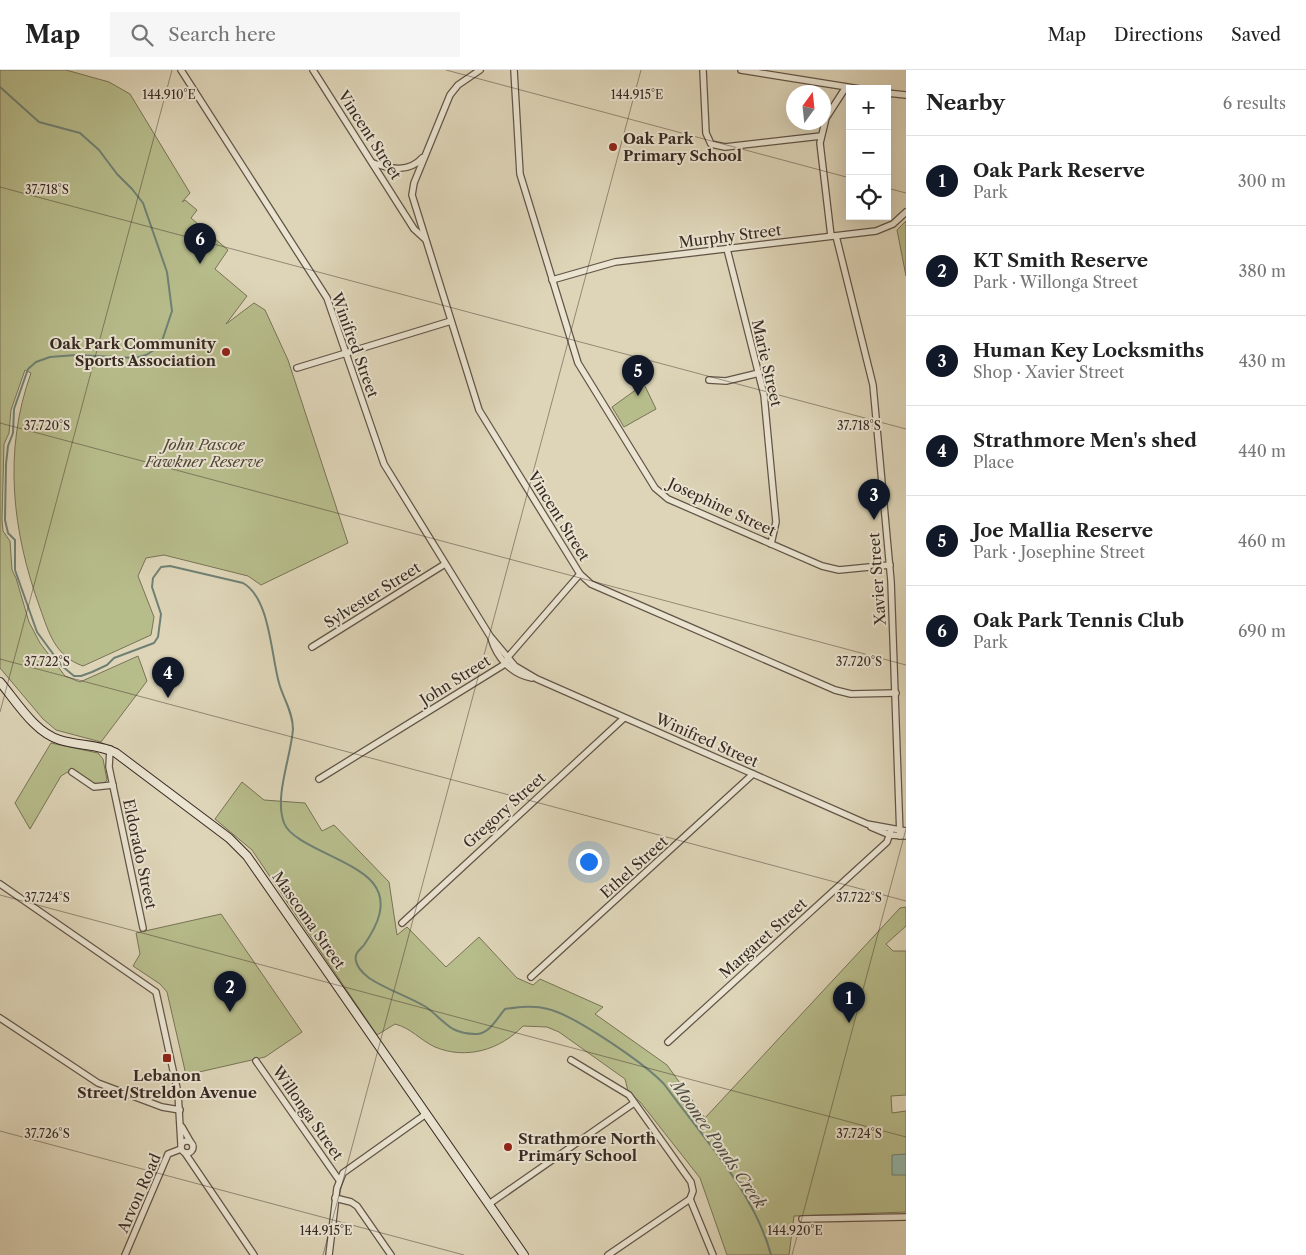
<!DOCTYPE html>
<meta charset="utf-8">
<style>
:root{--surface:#fff;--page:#f6f6f6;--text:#222;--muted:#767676;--line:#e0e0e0;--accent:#111827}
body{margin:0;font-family:"Libre Caslon Text",serif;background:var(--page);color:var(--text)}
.controls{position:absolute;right:15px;top:15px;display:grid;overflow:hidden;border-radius:0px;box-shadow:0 5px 20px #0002}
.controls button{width:45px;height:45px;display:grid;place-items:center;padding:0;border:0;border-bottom:1px solid var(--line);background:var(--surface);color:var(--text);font:25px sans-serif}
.compass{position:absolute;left:786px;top:15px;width:45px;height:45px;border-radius:50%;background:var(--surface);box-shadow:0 5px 20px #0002;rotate:15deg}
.you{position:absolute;left:588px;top:791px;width:18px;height:18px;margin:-12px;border:4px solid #fff;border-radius:50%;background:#1a73e8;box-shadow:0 0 0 8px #1a73e833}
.badge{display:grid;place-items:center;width:32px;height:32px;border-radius:50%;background:var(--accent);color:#fff;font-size:16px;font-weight:700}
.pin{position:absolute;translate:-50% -41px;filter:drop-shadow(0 1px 2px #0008)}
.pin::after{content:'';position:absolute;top:26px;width:18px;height:15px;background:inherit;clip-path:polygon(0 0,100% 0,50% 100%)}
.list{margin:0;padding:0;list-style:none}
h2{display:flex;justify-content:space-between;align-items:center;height:65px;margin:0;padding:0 20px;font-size:21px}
h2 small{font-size:16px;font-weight:400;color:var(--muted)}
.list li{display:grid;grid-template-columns:32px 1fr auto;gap:15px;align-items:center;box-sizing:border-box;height:90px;padding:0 20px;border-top:1px solid var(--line)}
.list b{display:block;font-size:19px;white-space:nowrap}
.list p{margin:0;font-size:16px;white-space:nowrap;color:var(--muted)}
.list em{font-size:16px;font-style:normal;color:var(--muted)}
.icon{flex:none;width:28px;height:28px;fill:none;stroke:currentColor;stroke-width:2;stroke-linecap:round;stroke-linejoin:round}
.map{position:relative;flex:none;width:906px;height:1185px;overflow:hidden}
header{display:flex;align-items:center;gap:30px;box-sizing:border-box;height:70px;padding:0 25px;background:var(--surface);border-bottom:1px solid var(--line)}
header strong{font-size:24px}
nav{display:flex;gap:28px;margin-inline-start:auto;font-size:18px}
.search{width:350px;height:45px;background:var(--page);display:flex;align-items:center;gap:12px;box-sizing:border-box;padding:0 18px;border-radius:0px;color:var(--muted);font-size:19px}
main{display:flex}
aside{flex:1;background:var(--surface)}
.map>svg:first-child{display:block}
</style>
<header>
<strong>Map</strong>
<div class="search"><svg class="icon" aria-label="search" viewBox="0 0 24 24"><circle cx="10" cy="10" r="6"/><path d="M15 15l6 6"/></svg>Search here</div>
<nav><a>Map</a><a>Directions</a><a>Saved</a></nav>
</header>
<main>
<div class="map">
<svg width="906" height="1185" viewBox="0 0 906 1185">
<rect width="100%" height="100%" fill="#ded5b8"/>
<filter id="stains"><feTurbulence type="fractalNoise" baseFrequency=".004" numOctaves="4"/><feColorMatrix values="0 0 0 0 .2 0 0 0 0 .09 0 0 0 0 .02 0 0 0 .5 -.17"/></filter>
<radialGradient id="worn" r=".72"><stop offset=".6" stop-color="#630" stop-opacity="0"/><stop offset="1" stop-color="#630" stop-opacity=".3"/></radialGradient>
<g fill="#b7bc8b" stroke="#787357">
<path d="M0,0H66L109,12L130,24L190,123L182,132L185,130L197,140L191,148L228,180L215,199L247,226L226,254L254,233L265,240L288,290L348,473L261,515L248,506L164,485L146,488L138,506L154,547L151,565L83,596C55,586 49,563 40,538C12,461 3,381 31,303L25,300L11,340L9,363L4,374L2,450L3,461L10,471L12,500L16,508L29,552L40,573L65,606L80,612L138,586L147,611L101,672L56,660L43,649L0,598Z"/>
<path d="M906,151V206L897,160Z"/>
<path d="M644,314L656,339L624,357L612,337Z"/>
<path d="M51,673L98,683L103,689L107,710L102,715H94L71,700L61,706L30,759L15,733Z"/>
<path d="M242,712L264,730L305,733L322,761L334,755L389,812L397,865L407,857L446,897L479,867L517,908L533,915L540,909L603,937L595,944L667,995L705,1048L900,838L906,837V856L886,874L893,881H906V1025L891,1026L892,1043L906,1041V1142L794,1146L789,1185H727L700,1108L641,1033L628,1021L625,1009L559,962L547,957L523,956C500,980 466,990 435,977C420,970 411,958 395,954L377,965L252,780L215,749Z"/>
<path d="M221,844L302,962L265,987L186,1005L167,922L160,914L133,896L140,884L136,863Z"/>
</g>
<path fill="#94b9aa" stroke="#6f8074" d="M906,1084V1105H892V1085Z"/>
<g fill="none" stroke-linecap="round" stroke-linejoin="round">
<path stroke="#6f8074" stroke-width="2" d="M0,17L39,52L80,63L99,80L117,104L132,119L143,133L167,202L172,241L162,271L154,280L146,285L135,288L76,285L50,287L36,292L28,299L14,339L13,363L8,376L6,394L5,450L8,463L15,470V500L37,562L62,596L74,606H81L92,602L107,595L114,588L154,573L158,567L161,544L152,517L153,508L161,497L170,496L243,513C270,528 271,585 279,613C283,628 293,642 293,659C291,687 274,727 284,753C293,776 353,789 373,813C389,833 377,856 364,875C360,880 354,883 356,891C357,898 364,904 369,908C387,920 408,926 426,937C436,944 443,953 453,959C459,962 468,964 475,964C489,965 497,948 505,939C519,937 534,935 548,939C574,945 644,993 664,1014C701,1065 755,1123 771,1185"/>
<g stroke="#625548" stroke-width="8">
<g id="street">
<path d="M181,0L327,228L384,394L490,566L515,596L537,609L867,754L906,761"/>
<path d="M313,0L414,159L425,169"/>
<path d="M480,0L458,15L450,25L414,113L412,125L479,340L580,504L591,514L835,620L851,624L896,623"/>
<path d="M514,0L520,104L578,293L655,418L668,429L822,496L839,500L890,495"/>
<path d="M703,0L706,63L711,74L725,77L821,66"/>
<path d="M741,0L860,19"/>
<path d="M887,23L906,25"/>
<path d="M373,93C390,99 409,103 422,88"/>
<path d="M831,166L820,73L826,48L846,17"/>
<path d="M836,166L873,315L891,511L900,766"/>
<path d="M727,179L764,325L776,452L771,474"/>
<path d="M552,210L615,192L876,161L893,154L906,142"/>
<path d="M297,298L451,251"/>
<path d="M709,310L726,311L759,303"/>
<path d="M491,568C497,588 511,604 532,608"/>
<path d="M312,577L445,494"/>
<path d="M110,679L109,697L143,858"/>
<path d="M72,702L94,717L113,715"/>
<path d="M319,709L505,594L508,587L580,504"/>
<path d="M871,757L890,765L906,766"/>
<path d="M0,814L156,922L178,1023L181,1074"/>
<path d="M402,853L624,648"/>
<path d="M531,907L753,704"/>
<path d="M0,948L98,1013L162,1037L180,1040"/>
<path d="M668,972L887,772L891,760"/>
<path d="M571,990L629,1025L691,1112L693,1121L690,1129L713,1185"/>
<path d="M256,991L339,1110"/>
<path d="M182,1057L190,1071"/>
<circle cx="187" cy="1077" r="6"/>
<path d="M185,1083L254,1185"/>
<path d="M335,1128L351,1132L357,1136L391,1185"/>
<path d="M489,1134L634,1033"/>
<path d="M802,1149L906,1147"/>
<path d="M125,1185L168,1084L181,1079"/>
<path d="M329,1185L337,1118L343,1103L426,1044"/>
<path d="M608,1185L690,1129"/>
</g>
</g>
<g stroke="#382a23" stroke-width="10">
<path id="secondary" d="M0,612C16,631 35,663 60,670C79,676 99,674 116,683L229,768L247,786L524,1185"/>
</g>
<use href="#street" stroke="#eae4d1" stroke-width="5.5"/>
<use href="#secondary" stroke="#eae4d1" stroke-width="8"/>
</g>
<path fill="none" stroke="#382a23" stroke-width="1" stroke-opacity="0.45" d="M446,0L850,108M0,117L906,359M887,118L906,123M0,353L906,595M0,589L906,831M0,642L172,0M0,825L906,1067M0,1061L464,1185M323,1185L641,0M792,1185L906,759"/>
<g fill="#8f2418" stroke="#eae4d1" stroke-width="2">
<circle cx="613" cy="77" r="5"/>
<circle cx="226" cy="282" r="5"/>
<rect x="162" y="983" width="10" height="10" rx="2.5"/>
<circle cx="508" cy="1077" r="5"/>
</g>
<g text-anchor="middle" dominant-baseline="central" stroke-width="4" stroke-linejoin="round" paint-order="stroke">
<g font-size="15" fill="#382a23" stroke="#eae4d1">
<text transform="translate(370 65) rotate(57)">Vincent Street</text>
<text transform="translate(730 166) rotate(-7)">Murphy Street</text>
<text transform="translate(355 275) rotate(70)">Winifred Street</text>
<text transform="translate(767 293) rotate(77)">Marie Street</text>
<text transform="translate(722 437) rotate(25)">Josephine Street</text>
<text transform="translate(559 446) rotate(58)">Vincent Street</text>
<text transform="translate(877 509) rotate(-94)">Xavier Street</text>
<text transform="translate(372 525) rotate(-32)">Sylvester Street</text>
<text transform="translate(455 610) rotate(-32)">John Street</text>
<text transform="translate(707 670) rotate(24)">Winifred Street</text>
<text transform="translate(504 740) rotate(-42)">Gregory Street</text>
<text transform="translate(140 784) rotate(78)">Eldorado Street</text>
<text transform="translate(634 797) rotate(-42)">Ethel Street</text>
<text transform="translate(309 850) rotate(55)">Mascoma Street</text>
<text transform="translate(763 868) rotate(-42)">Margaret Street</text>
<text transform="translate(308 1043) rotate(55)">Willonga Street</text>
<text transform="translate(139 1123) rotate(-66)">Arvon Road</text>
</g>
<g font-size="15" font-weight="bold" fill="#382a23" stroke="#eae4d1" text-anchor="start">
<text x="623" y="68">Oak Park<tspan x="623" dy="17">Primary School</tspan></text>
<text x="216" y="273" text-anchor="end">Oak Park Community<tspan x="216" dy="17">Sports Association</tspan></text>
<text x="167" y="1005" text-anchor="middle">Lebanon<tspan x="167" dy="17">Street/Streldon Avenue</tspan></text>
<text x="518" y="1068">Strathmore North<tspan x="518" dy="17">Primary School</tspan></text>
</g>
<g font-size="15" font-style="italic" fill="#514738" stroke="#eae4d1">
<text x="204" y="374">John Pascoe<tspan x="204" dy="17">Fawkner Reserve</tspan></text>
</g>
<g font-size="16" font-style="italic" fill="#4f4e45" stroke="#eae4d1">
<text transform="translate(719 1074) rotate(55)">Moonee Ponds Creek</text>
</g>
</g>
<g font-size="12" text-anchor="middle" fill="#382a23" stroke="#eae4d1" stroke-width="4" stroke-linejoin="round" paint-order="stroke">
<text x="169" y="29">144.910°E</text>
<text x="637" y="29">144.915°E</text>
<text x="47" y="124">37.718°S</text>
<text x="47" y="360">37.720°S</text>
<text x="859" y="360">37.718°S</text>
<text x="47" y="596">37.722°S</text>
<text x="859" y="596">37.720°S</text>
<text x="47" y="832">37.724°S</text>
<text x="859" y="832">37.722°S</text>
<text x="47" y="1068">37.726°S</text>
<text x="859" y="1068">37.724°S</text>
<text x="326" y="1165">144.915°E</text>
<text x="795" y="1165">144.920°E</text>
</g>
<rect width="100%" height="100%" filter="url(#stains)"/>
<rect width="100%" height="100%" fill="url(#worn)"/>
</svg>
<div class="controls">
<button>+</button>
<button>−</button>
<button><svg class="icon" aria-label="locate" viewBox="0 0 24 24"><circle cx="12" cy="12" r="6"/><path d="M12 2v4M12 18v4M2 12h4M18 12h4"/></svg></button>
</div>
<svg class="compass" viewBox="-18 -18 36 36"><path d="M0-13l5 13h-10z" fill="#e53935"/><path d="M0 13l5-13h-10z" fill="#767676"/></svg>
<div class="you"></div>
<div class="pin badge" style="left:849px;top:953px">1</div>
<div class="pin badge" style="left:230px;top:942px">2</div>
<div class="pin badge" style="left:874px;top:450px">3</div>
<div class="pin badge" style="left:168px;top:628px">4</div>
<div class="pin badge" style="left:638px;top:326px">5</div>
<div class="pin badge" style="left:200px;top:194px">6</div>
</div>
<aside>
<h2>Nearby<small>6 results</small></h2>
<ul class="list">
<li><span class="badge">1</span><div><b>Oak Park Reserve</b><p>Park</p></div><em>300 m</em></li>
<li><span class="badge">2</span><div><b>KT Smith Reserve</b><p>Park · Willonga Street</p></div><em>380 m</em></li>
<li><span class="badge">3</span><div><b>Human Key Locksmiths</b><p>Shop · Xavier Street</p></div><em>430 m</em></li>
<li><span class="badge">4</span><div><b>Strathmore Men's shed</b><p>Place</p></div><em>440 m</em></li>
<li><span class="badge">5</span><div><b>Joe Mallia Reserve</b><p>Park · Josephine Street</p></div><em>460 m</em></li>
<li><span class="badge">6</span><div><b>Oak Park Tennis Club</b><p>Park</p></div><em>690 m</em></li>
</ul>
</aside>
</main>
